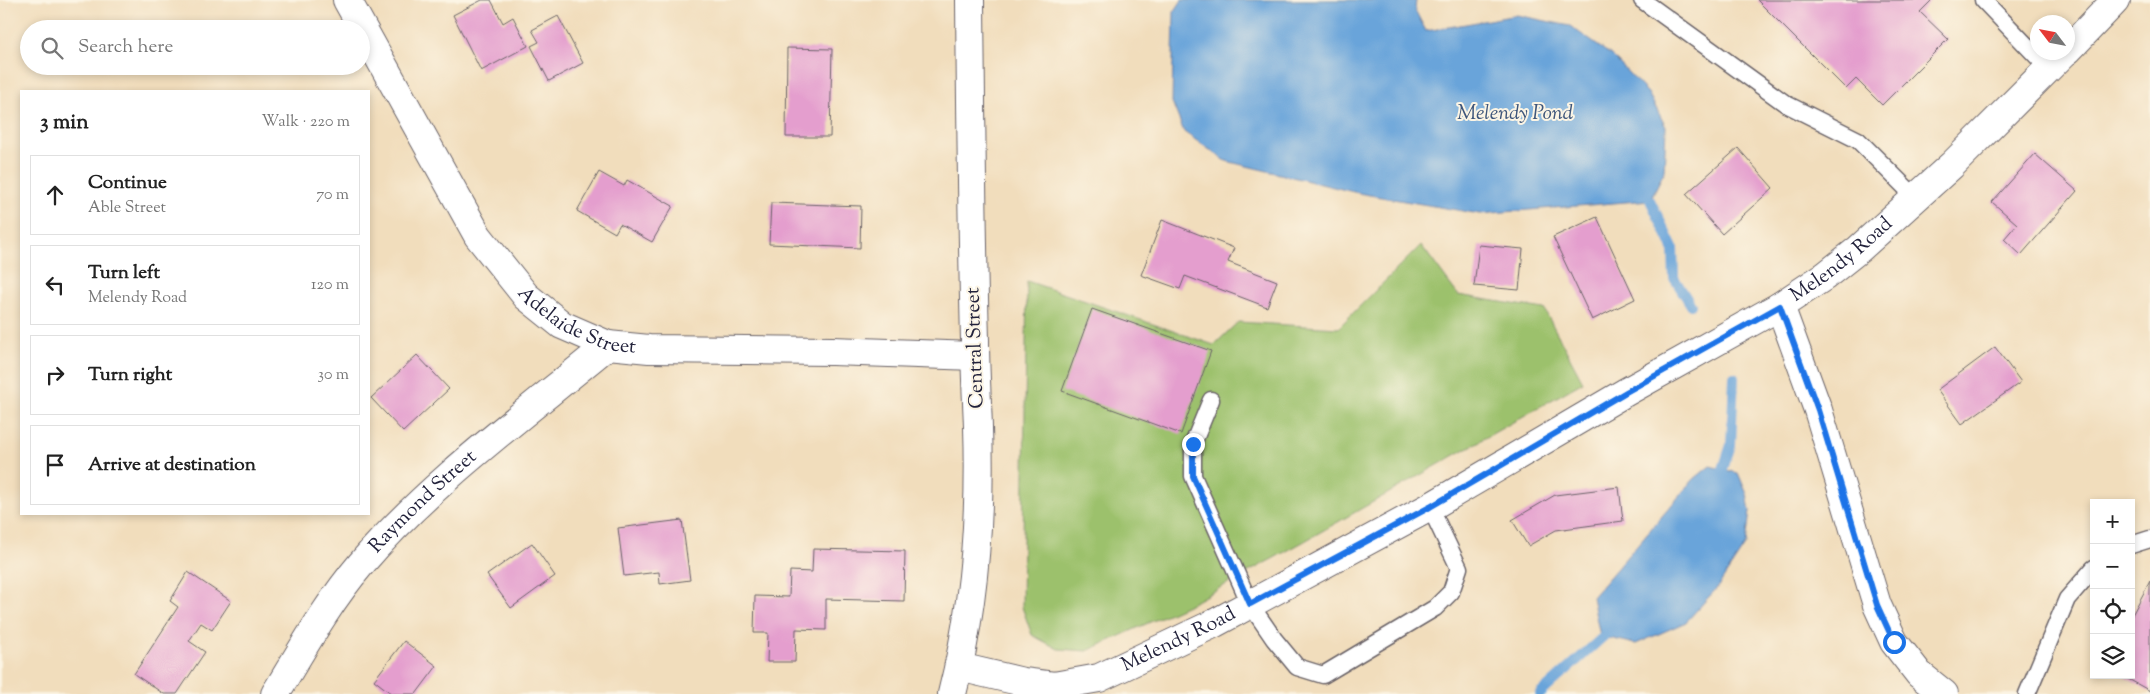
<!DOCTYPE html>
<meta charset="utf-8">
<style>
:root{--surface:#fff;--page:#f2f2f2;--text:#222;--muted:#767676;--line:#e0e0e0}
body{margin:0;font-family:"Sorts Mill Goudy",serif;background:var(--page);color:var(--text)}
.controls{position:absolute;right:15px;bottom:15px;display:grid;overflow:hidden;border-radius:0px;box-shadow:0 2px 8px #0003}
.controls button{width:45px;height:45px;display:grid;place-items:center;padding:0;border:0;border-bottom:1px solid var(--line);background:var(--surface);color:var(--text);font:25px sans-serif}
.compass{position:absolute;left:2030px;top:15px;width:45px;height:45px;border-radius:50%;background:var(--surface);box-shadow:0 2px 8px #0003;rotate:302deg}
.stop{position:absolute;width:15px;height:15px;margin:-11px;border:4px solid #1a73e8;border-radius:50%;background:#fff}
.stop.end{background:#1a73e8;border-color:#fff;box-shadow:0 1px 5px #0008}
.list{margin:0;padding:0;list-style:none}
h2{display:flex;justify-content:space-between;align-items:center;height:65px;margin:0;padding:0 20px;font-size:21px}
h2 small{font-size:16px;font-weight:400;color:var(--muted)}
.list li{display:grid;grid-template-columns:32px 1fr auto;gap:15px;align-items:center;box-sizing:border-box;height:80px;margin:0 10px 10px;padding:0 10px;border:1px solid var(--line);border-radius:0px}
.list b{display:block;font-size:19px;white-space:nowrap}
.list p{margin:0;font-size:16px;white-space:nowrap;color:var(--muted)}
.list em{font-size:16px;font-style:normal;color:var(--muted)}
.icon{flex:none;width:28px;height:28px;fill:none;stroke:currentColor;stroke-width:2;stroke-linecap:round;stroke-linejoin:round}
.map{position:relative;flex:none;width:2150px;height:694px;overflow:hidden}
.search{position:absolute;background:var(--surface);box-shadow:0 2px 8px #0003;left:20px;top:20px;width:350px;height:55px;display:flex;align-items:center;gap:12px;box-sizing:border-box;padding:0 18px;border-radius:28px;color:var(--muted);font-size:19px}
.panel{position:absolute;background:var(--surface);box-shadow:0 2px 8px #0003;left:20px;top:90px;width:350px;height:425px;border-radius:0px}
.map>svg:first-child{display:block}
</style>
<div class="map">
<svg width="2150" height="694" viewBox="0 0 2150 694">
<rect width="100%" height="100%" fill="#fcf5e5"/>
<filter id="ink" filterUnits="userSpaceOnUse"><feTurbulence type="fractalNoise" baseFrequency=".02" numOctaves="2"/><feDisplacementMap in="SourceGraphic" scale="10" xChannelSelector="R" yChannelSelector="G"/><feConvolveMatrix kernelMatrix="1 2 1 2 8 2 1 2 1" color-interpolation-filters="sRGB"/></filter>
<filter id="wash" filterUnits="userSpaceOnUse"><feTurbulence type="fractalNoise" baseFrequency=".0096" numOctaves="4" result="noise"/><feDisplacementMap in="SourceGraphic" scale="20" xChannelSelector="R" yChannelSelector="G"/><feGaussianBlur stdDeviation="1.12" result="paint"/><feColorMatrix in="noise" values="0 0 0 0 0 0 0 0 0 0 0 0 0 0 0 0 0 1.4 0 .05"/><feComposite in="paint" operator="in"/></filter>
<g filter="url(#wash)">
<rect width="100%" height="100%" fill="#f1ddbc"/>
<path fill="#9cc16c" stroke="#5f7254" d="M1421,245L1458,295L1544,309L1583,382L1303,542L1196,601L1087,651L1058,649L1032,635L1022,607L1027,281L1214,345L1238,322L1338,328Z"/>
<g fill="#69a4da" stroke="#46638a">
<path d="M1182,0H1416L1415,10L1426,31L1517,15L1570,26L1611,55L1648,93L1666,127L1664,172L1650,200L1480,214L1358,193L1226,161L1184,132L1172,102L1174,12Z"/>
<path d="M1710,466L1738,473L1747,494L1750,511L1746,544L1717,588L1686,622L1636,644L1600,636L1592,597L1694,479Z"/>
</g>
<g fill="none" stroke-linecap="round" stroke-linejoin="round">
<g stroke="#69a4da" stroke-width="10">
<path d="M1650,200L1673,248L1674,278L1691,305"/>
<path d="M1719,481L1731,445L1734,377"/>
<path d="M1540,694L1614,627"/>
</g>
</g>
<g id="blocks">
<g fill="#e49ece">
<path d="M482,0H491L503,23L513,17L528,46L481,71L453,15Z"/>
<path d="M1757,0H1932L1920,12L1948,39L1882,105L1856,79L1846,89Z"/>
<path d="M558,16L583,63L549,81L531,46L539,42L532,30Z"/>
<path d="M787,48L832,49L830,137H786Z"/>
<path d="M1738,148L1773,188L1722,234L1686,194Z"/>
<path d="M2035,154L2077,191L2021,255L2004,239L2017,224L1992,202Z"/>
<path d="M599,172L624,186L627,180L673,206L652,242L620,224L615,233L577,211Z"/>
<path d="M771,203L861,206L860,248L769,244Z"/>
<path d="M1597,217L1635,299L1592,320L1553,237Z"/>
<path d="M1162,220L1234,248L1228,262L1277,281L1267,307L1185,276L1180,289L1141,275Z"/>
<path d="M1479,245L1523,249L1519,290L1474,286Z"/>
<path d="M1092,309L1211,351L1181,434L1062,391Z"/>
<path d="M1995,347L2021,382L1962,424L1937,390Z"/>
<path d="M417,355L449,389L403,432L371,398Z"/>
<path d="M1619,487L1623,521L1556,530L1528,546L1512,520L1555,495Z"/>
<path d="M682,520L690,580L660,584L659,572L624,576L618,528Z"/>
<path d="M532,543L555,576L511,608L487,575Z"/>
<path d="M813,549L905,551L904,601L826,599V630L796,629L795,662H767L768,633H754L755,596L789,597L790,571L812,572Z"/>
<path d="M188,572L231,601L212,630L201,623L189,641L205,652L177,694H164L134,674L178,607L170,601Z"/>
<path d="M2150,581V691L2121,675H2131V617Z"/>
<path d="M404,641L437,666L416,694H392L374,680Z"/>
</g>
</g>
</g>
<g filter="url(#ink)">
<use href="#blocks" fill-opacity="0" stroke="#6a6368" stroke-width="1"/>
<g fill="none" stroke-linecap="round" stroke-linejoin="round">
<g stroke="#6a6368" stroke-width="19">
<g id="lane">
<path d="M1642,0L1786,104L1858,140L1916,198"/>
<path d="M1983,0L2049,69"/>
<path d="M1211,400L1193,444V476L1250,604L1274,639L1297,667L1323,675L1435,608L1451,592L1459,568L1430,507"/>
<path d="M2131,545L2150,539"/>
<path d="M2027,694L2067,599L2094,568"/>
</g>
</g>
<g stroke="#6a6368" stroke-width="30">
<g id="street">
<path id="s1" d="M347,0L478,236L526,296L562,325L608,345L649,349L832,351L975,356"/>
<path d="M1780,306L1818,410L1877,605L1894,642L1919,674L1944,694"/>
<path id="s2" d="M275,694C302,650 327,604 361,564C431,482 525,414 608,345"/>
</g>
</g>
<g stroke="#6a6368" stroke-width="30">
<g id="secondary">
<path d="M2068,50L2116,0"/>
<path id="s3" d="M959,667L1023,682L1054,686L1099,678L1215,623L1430,507L1626,392L1780,306L1825,276L1859,249L1952,165L2065,52"/>
<path d="M952,694C974,608 981,516 978,427C977,398 975,369 975,340C972,227 971,113 970,0"/>
</g>
</g>
<use href="#lane" stroke="#fff" stroke-width="16"/>
<use href="#street" stroke="#fff" stroke-width="28"/>
<use href="#secondary" stroke="#fff" stroke-width="28"/>
</g>
</g>
<g fill="none" stroke-linecap="round" stroke-linejoin="round" filter="url(#ink)">
<path stroke="#1a73e8" stroke-width="6" d="M1193,444V476L1250,604L1430,507L1626,392L1780,306L1818,410L1877,605L1894,642"/>
</g>
<g text-anchor="middle" dominant-baseline="central" stroke-width="4" stroke-linejoin="round" paint-order="stroke">
<g font-size="20" fill="#22223b" stroke="#fcf5e5">
<text stroke="none"><textPath href="#s3" startOffset="996">Melendy Road</textPath></text>
<text stroke="none"><textPath href="#s1" startOffset="405">Adelaide Street</textPath></text>
<text transform="translate(976 348) rotate(-92)">Central Street</text>
<text stroke="none"><textPath href="#s2" startOffset="244">Raymond Street</textPath></text>
<text stroke="none"><textPath href="#s3" startOffset="231">Melendy Road</textPath></text>
</g>
<g font-size="21" font-style="italic" fill="#3e567b" stroke="#fcf5e5">
<text x="1515" y="114">Melendy Pond</text>
</g>
</g>
</svg>
<div class="controls">
<button>+</button>
<button>−</button>
<button><svg class="icon" aria-label="locate" viewBox="0 0 24 24"><circle cx="12" cy="12" r="6"/><path d="M12 2v4M12 18v4M2 12h4M18 12h4"/></svg></button>
<button><svg class="icon" aria-label="layers" viewBox="0 0 24 24"><path d="M12 4l9 5-9 5-9-5zM3 14l9 5 9-5"/></svg></button>
</div>
<svg class="compass" viewBox="-18 -18 36 36"><path d="M0-13l5 13h-10z" fill="#e53935"/><path d="M0 13l5-13h-10z" fill="#767676"/></svg>
<div class="stop" style="left:1894px;top:642px"></div>
<div class="stop end" style="left:1193px;top:444px"></div>
<div class="search"><svg class="icon" aria-label="search" viewBox="0 0 24 24"><circle cx="10" cy="10" r="6"/><path d="M15 15l6 6"/></svg>Search here</div>
<section class="panel">
<h2>3 min<small>Walk · 220 m</small></h2>
<ul class="list">
<li><svg class="icon" aria-label="ahead" viewBox="0 0 24 24"><path d="M12 20V5M6 11l6-6 6 6"/></svg><div><b>Continue</b><p>Able Street</p></div><em>70 m</em></li>
<li><svg class="icon" aria-label="left" viewBox="0 0 24 24"><path d="M17 20v-9H6M10 6l-5 5 5 5"/></svg><div><b>Turn left</b><p>Melendy Road</p></div><em>120 m</em></li>
<li><svg class="icon" aria-label="right" viewBox="0 0 24 24"><path d="M7 20v-9h11M14 6l5 5-5 5"/></svg><div><b>Turn right</b></div><em>30 m</em></li>
<li><svg class="icon" aria-label="arrive" viewBox="0 0 24 24"><path d="M6 21V4h12l-3 4 3 4H6"/></svg><div><b>Arrive at destination</b></div></li>
</ul>
</section>
</div>
